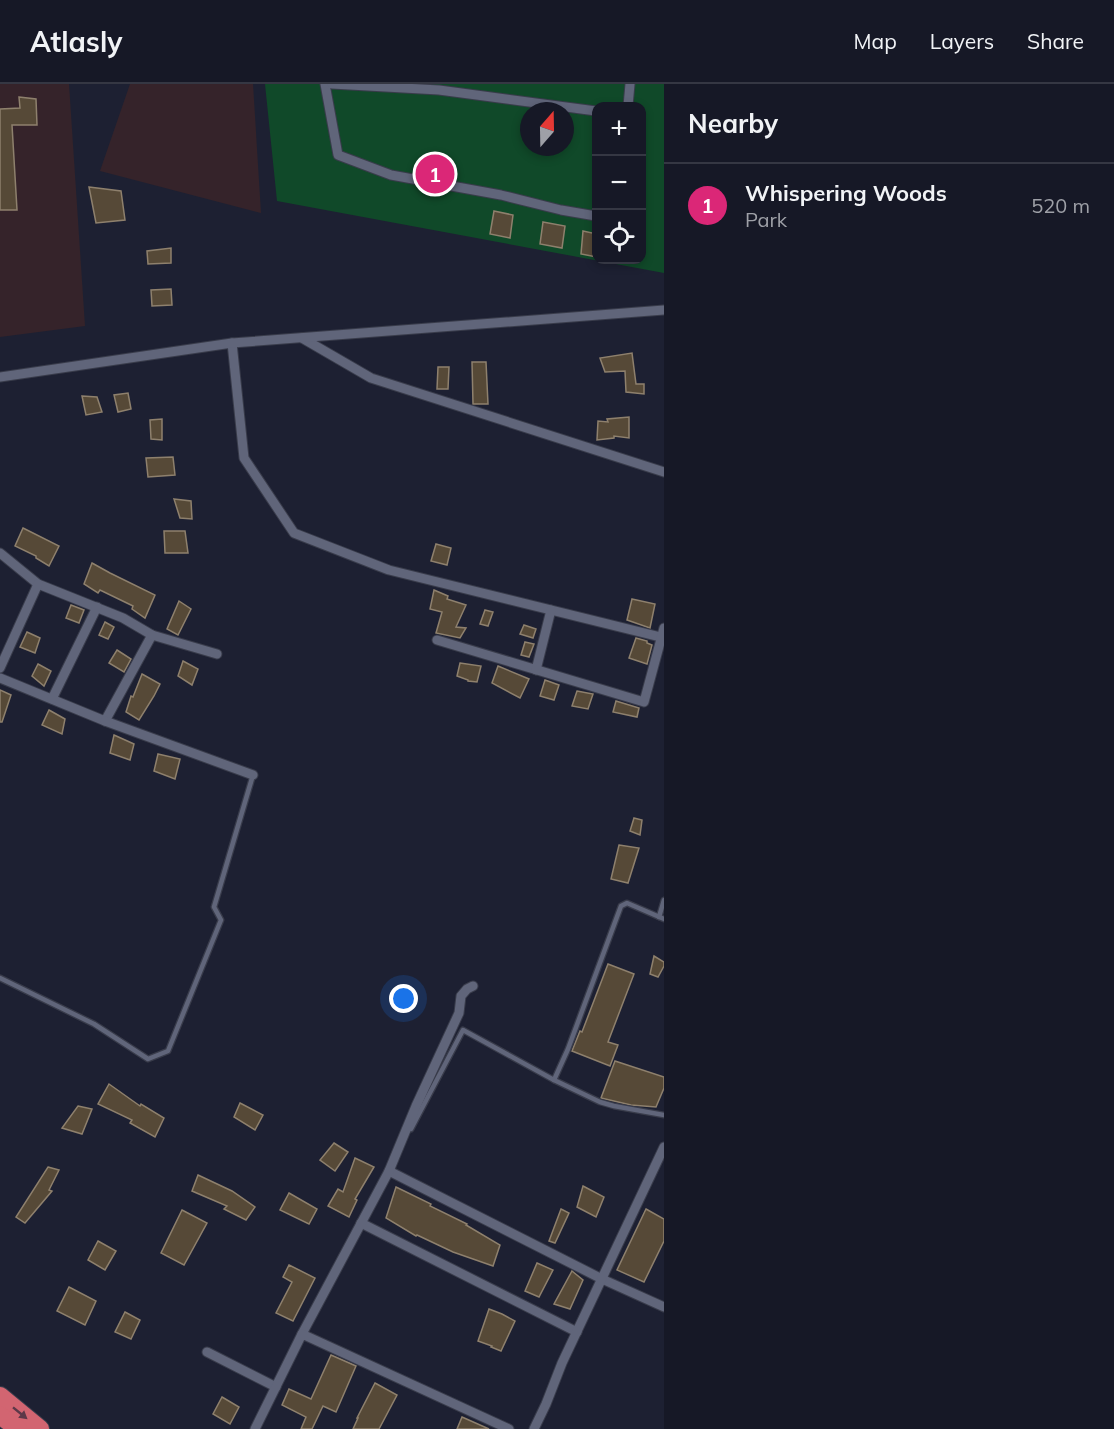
<!DOCTYPE html>
<meta charset="utf-8">
<style>
:root{--surface:#161826;--page:#232532;--text:#f1f3f6;--muted:#9ea0a7;--line:#353743;--accent:#db2777}
body{margin:0;font-family:Mulish,sans-serif;background:var(--page);color:var(--text)}
.controls{position:absolute;right:18px;top:18px;display:grid;overflow:hidden;border-radius:12px;box-shadow:0 3px 9px #0003}
.controls button{width:54px;height:54px;display:grid;place-items:center;padding:0;border:0;border-bottom:2px solid var(--line);background:var(--surface);color:var(--text);font:30px sans-serif}
.compass{position:absolute;left:520px;top:18px;width:54px;height:54px;border-radius:50%;background:var(--surface);box-shadow:0 3px 9px #0003;rotate:20deg}
.you{position:absolute;left:404px;top:915px;width:21px;height:21px;margin:-15px;border:4px solid #fff;border-radius:50%;background:#1a73e8;box-shadow:0 0 0 9px #1a73e833}
.badge{display:grid;place-items:center;width:39px;height:39px;border-radius:50%;background:var(--accent);color:#fff;font-size:20px;font-weight:700}
.pin{position:absolute;translate:-50% -50%;border:3px solid #fff;box-shadow:0 2px 6px #0006}
.list{margin:0;padding:0;list-style:none}
h2{display:flex;justify-content:space-between;align-items:center;height:78px;margin:0;padding:0 24px;font-size:26px}
h2 small{font-size:20px;font-weight:400;color:var(--muted)}
.list li{display:grid;grid-template-columns:39px 1fr auto;gap:18px;align-items:center;box-sizing:border-box;height:84px;padding:0 24px;border-top:2px solid var(--line)}
.list b{display:block;font-size:22px;white-space:nowrap}
.list p{margin:0;font-size:20px;white-space:nowrap;color:var(--muted)}
.list em{font-size:20px;font-style:normal;color:var(--muted)}
.icon{flex:none;width:33px;height:33px;fill:none;stroke:currentColor;stroke-width:2;stroke-linecap:round;stroke-linejoin:round}
.map{position:relative;flex:none;width:664px;height:1345px;overflow:hidden}
header{display:flex;align-items:center;gap:36px;box-sizing:border-box;height:84px;padding:0 30px;background:var(--surface);border-bottom:2px solid var(--line)}
header strong{font-size:28px}
nav{display:flex;gap:33px;margin-inline-start:auto;font-size:21px}
main{display:flex}
aside{flex:1;background:var(--surface)}
.map>svg:first-child{display:block}
</style>
<header>
<strong>Atlasly</strong>
<nav><a>Map</a><a>Layers</a><a>Share</a></nav>
</header>
<main>
<div class="map">
<svg width="664" height="1345" viewBox="0 0 664 1345">
<rect width="100%" height="100%" fill="#1d2032"/>
<g fill="#35232a">
<path d="M0,0H69L85,242L0,253Z"/>
<path d="M130,0H253L261,129L100,87Z"/>
</g>
<path fill="#104929" fill-rule="evenodd" d="M265,0H664V189L277,117ZM596,22H642V176H596ZM529,27H565V63H529Z"/>
<g fill="#564937" stroke="#8e806d" stroke-width="1.5">
<path d="M19,13L36,15L37,41H12L17,126H0V25L20,24Z"/>
<path d="M89,103L121,107L125,136L96,139Z"/>
<path d="M494,127L513,131L510,154L490,150Z"/>
<path d="M543,138L565,142L562,164L540,160Z"/>
<path d="M583,147L597,150V173L581,170Z"/>
<path d="M171,164V179L148,180L147,167Z"/>
<path d="M171,205L172,221L152,222L151,206Z"/>
<path d="M632,269L636,300H644V310L626,308L625,287L605,288L600,274Z"/>
<path d="M472,278H486L488,320H473Z"/>
<path d="M438,283H449L448,305H437Z"/>
<path d="M128,309L131,325L118,328L114,311Z"/>
<path d="M82,312L97,313L102,328L86,331Z"/>
<path d="M629,333V354L614,352V354L597,356L598,337L608,338L607,335Z"/>
<path d="M162,335V356L151,355L150,336Z"/>
<path d="M173,373L175,391L148,393L146,374Z"/>
<path d="M174,415L191,417L192,435L180,434Z"/>
<path d="M23,444L59,462L49,482L36,474V472L15,462Z"/>
<path d="M164,447H185L188,469H165Z"/>
<path d="M436,460L451,464L447,481L431,477Z"/>
<path d="M92,479L110,489L155,511L145,534L132,525L133,522L100,506L98,509L84,500Z"/>
<path d="M434,506L448,512L447,515L466,521L456,543L466,544L460,554L436,549L442,528L430,525Z"/>
<path d="M632,515L655,520L650,544L627,536Z"/>
<path d="M179,517L191,525L178,551L167,545Z"/>
<path d="M71,521L84,526L79,539L66,534Z"/>
<path d="M485,526L493,528L488,542L480,540Z"/>
<path d="M105,538L114,543L108,555L99,551Z"/>
<path d="M524,541L536,545L533,554L520,550Z"/>
<path d="M27,548L40,554L35,569L20,563Z"/>
<path d="M636,554L647,557V559L652,561L647,580L629,574Z"/>
<path d="M525,558L534,560L529,573L521,571Z"/>
<path d="M117,566L131,575L124,588L109,579Z"/>
<path d="M183,577L198,585L192,601L178,592Z"/>
<path d="M460,579L481,582L477,598L468,597V596L457,592Z"/>
<path d="M38,580L51,587L44,602L32,592Z"/>
<path d="M498,582L529,595L520,614L492,599Z"/>
<path d="M142,590L160,600L154,612L139,636L126,628L131,612L133,613Z"/>
<path d="M545,596L559,601L554,616L540,612Z"/>
<path d="M0,606L11,611L2,638H0Z"/>
<path d="M577,607L593,610L588,625L572,622Z"/>
<path d="M616,617L639,624L637,633L613,628Z"/>
<path d="M49,626L65,635L62,650L42,641Z"/>
<path d="M114,651L134,660L130,676L110,669Z"/>
<path d="M158,670L180,675L175,695L154,687Z"/>
<path d="M634,734L642,736L640,751L630,747Z"/>
<path d="M619,761L639,764L628,799L611,795Z"/>
<path d="M654,872L664,878V882L658,893L650,890Z"/>
<path d="M608,880L634,890L608,958L618,961L610,982L572,967L580,947L582,948Z"/>
<path d="M615,977L664,993V1004L656,1023L631,1021L601,1014Z"/>
<path d="M109,1000L140,1022L141,1020L164,1034L155,1053L130,1039L132,1036L98,1020Z"/>
<path d="M240,1019L263,1031L255,1046L234,1033Z"/>
<path d="M78,1022L92,1025L82,1050L62,1044Z"/>
<path d="M334,1059L348,1068L335,1087L320,1076Z"/>
<path d="M355,1074L374,1083L355,1115L357,1116L349,1133L328,1122L338,1105L343,1108Z"/>
<path d="M48,1083L59,1086L49,1106L52,1107L25,1139L16,1133Z"/>
<path d="M198,1091L232,1107L255,1123L246,1136L224,1125L227,1122L192,1107Z"/>
<path d="M583,1102L604,1113L596,1133L577,1123Z"/>
<path d="M396,1103L431,1120L430,1122L467,1140L466,1141L500,1161L493,1182L453,1168L417,1151L416,1152L386,1134Z"/>
<path d="M289,1109L317,1125L309,1140L280,1126Z"/>
<path d="M561,1125L569,1129L555,1159L549,1157Z"/>
<path d="M646,1125L664,1135V1157L644,1198L617,1186Z"/>
<path d="M182,1126L207,1139L184,1181L161,1169Z"/>
<path d="M98,1157L116,1167L105,1186L88,1176Z"/>
<path d="M537,1179L553,1186L539,1213L525,1207Z"/>
<path d="M289,1181L315,1194L293,1237L276,1229L292,1198L283,1193Z"/>
<path d="M572,1187L583,1196L570,1225L554,1220Z"/>
<path d="M69,1203L96,1217L85,1241L57,1227Z"/>
<path d="M489,1225L502,1230L515,1237L501,1267L491,1263L492,1262L478,1257Z"/>
<path d="M125,1228L140,1236L131,1255L115,1248Z"/>
<path d="M331,1271L356,1282L336,1328L323,1322L312,1345H301L306,1333L282,1321L289,1305L311,1315Z"/>
<path d="M375,1299L397,1311L379,1345H353L358,1334H357Z"/>
<path d="M222,1313L239,1323L230,1340L213,1330Z"/>
<path d="M462,1333L489,1345H457Z"/>
</g>
<g fill="none" stroke-linecap="round" stroke-linejoin="round">
<g stroke="#393c4b" stroke-width="7">
<g id="lane">
<path d="M659,833L664,816"/>
<path d="M664,835L627,819L621,822L568,965L554,996L600,1018L614,1022L664,1031"/>
<path d="M0,894L94,940L148,975L168,967L221,836L214,823L253,691"/>
<path d="M411,1045L463,946L554,996"/>
</g>
</g>
<g stroke="#393c4b" stroke-width="11">
<g id="street">
<path d="M325,0L338,71L391,91L501,111L561,126L596,132"/>
<path d="M332,0L439,6L596,27"/>
<path d="M628,22L630,0"/>
<path d="M302,254L371,294L664,388"/>
<path d="M232,259L244,374L294,449L389,486L664,554"/>
<path d="M0,293L232,259L664,226"/>
<path d="M0,469L38,500L123,534L152,551L105,637L0,594"/>
<path d="M152,551L217,570"/>
<path d="M437,556L644,618L664,544"/>
<path d="M0,584L38,500"/>
<path d="M536,586L551,526"/>
<path d="M52,615L97,523"/>
<path d="M105,637L253,691"/>
<path d="M389,1087L602,1195L664,1223"/>
<path d="M361,1139L577,1248"/>
<path d="M302,1250L389,1087L416,1022L459,929L461,912L467,905L473,902"/>
<path d="M207,1268L276,1303"/>
<path d="M255,1345L302,1250L509,1345"/>
<path d="M534,1345L546,1320L562,1279L664,1063"/>
</g>
</g>
<g stroke="#393c4b" stroke-width="20">
<g id="highway">
<path d="M0,1312L40,1345"/>
<path d="M0,1331L18,1345"/>
</g>
</g>
<use href="#lane" stroke="#60657a" stroke-width="4.5"/>
<use href="#street" stroke="#60657a" stroke-width="9"/>
<use href="#highway" stroke="#d26571" stroke-width="18"/>
</g>
<defs><path id="oneway-solid" d="M-6-.8H1V-3.2L6.5 0L1 3.2V.8H-6Z" transform="scale(1.5)"/></defs>
<use fill="#5c3848" href="#oneway-solid" transform="translate(20 1329) rotate(39)"/>
</svg>
<div class="controls">
<button>+</button>
<button>−</button>
<button><svg class="icon" aria-label="locate" viewBox="0 0 24 24"><circle cx="12" cy="12" r="6"/><path d="M12 2v4M12 18v4M2 12h4M18 12h4"/></svg></button>
</div>
<svg class="compass" viewBox="-18 -18 36 36"><path d="M0-13l5 13h-10z" fill="#e53935"/><path d="M0 13l5-13h-10z" fill="#9ea0a7"/></svg>
<div class="you"></div>
<div class="pin badge" style="left:435px;top:90px">1</div>
</div>
<aside>
<h2>Nearby<small></small></h2>
<ul class="list">
<li><span class="badge">1</span><div><b>Whispering Woods</b><p>Park</p></div><em>520 m</em></li>
</ul>
</aside>
</main>
